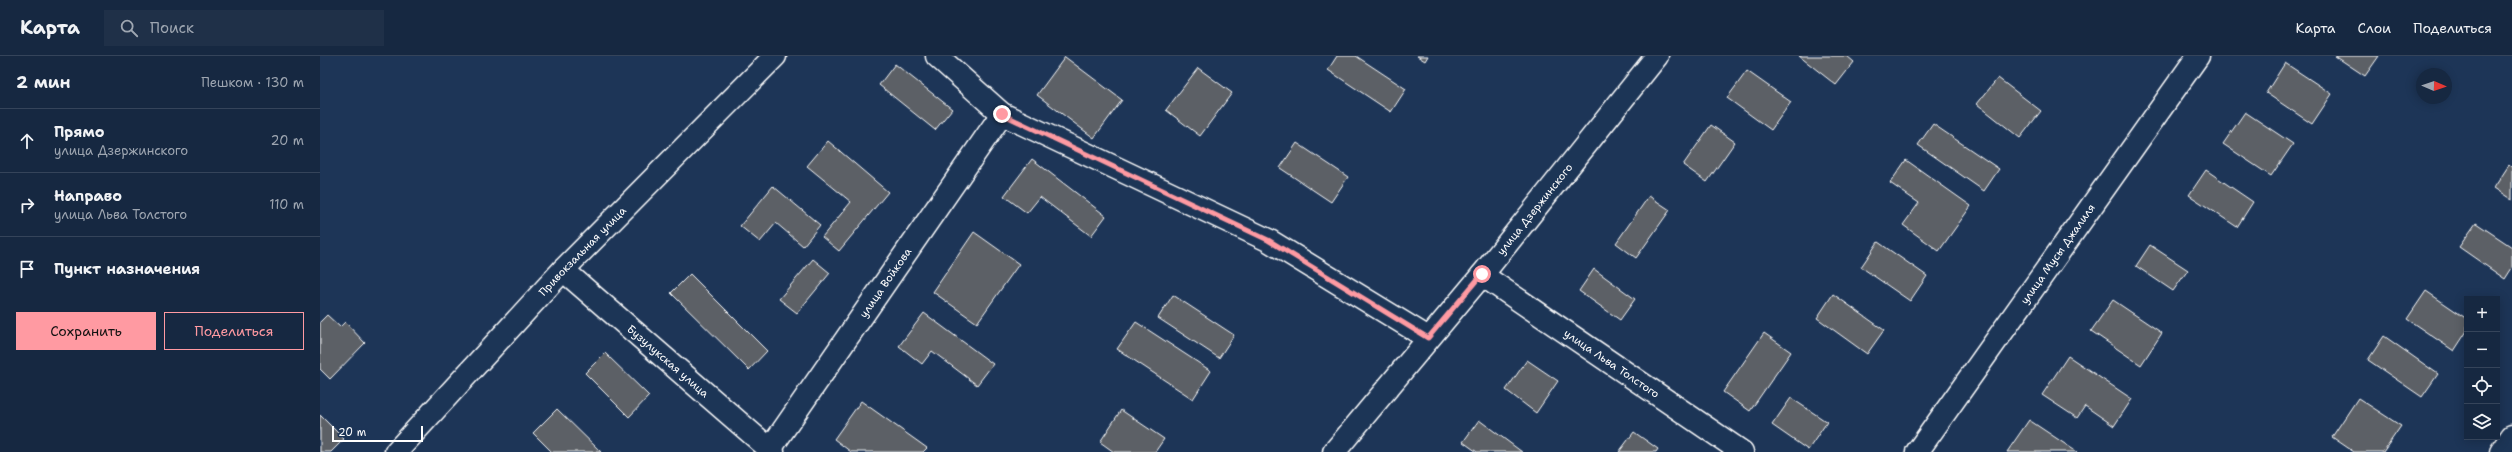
<!DOCTYPE html>
<html lang="ru">
<meta charset="utf-8">
<style>
:root{--surface:#162841;--page:#1f3048;--text:#f1f3f6;--muted:#9ea6b1;--line:#35445a;--accent:#ff9aa2}
body{margin:0;font-family:"Shantell Sans",sans-serif;background:var(--page);color:var(--text)}
.controls{position:absolute;right:12px;bottom:12px;display:grid;overflow:hidden;border-radius:0px;box-shadow:0 2px 10px #0003}
.controls button{width:36px;height:36px;display:grid;place-items:center;padding:0;border:0;border-bottom:1px solid var(--line);background:var(--surface);color:var(--text);font:20px sans-serif}
.compass{position:absolute;left:2096px;top:12px;width:36px;height:36px;border-radius:50%;background:var(--surface);box-shadow:0 2px 10px #0003;rotate:92deg}
.scale{position:absolute;left:12px;bottom:10px;width:91px;box-sizing:border-box;padding-left:4px;border:2px solid #fff;border-top:0;font-size:11px;line-height:14px;white-space:nowrap;color:#fff;-webkit-text-stroke:3px #1d3557;paint-order:stroke}
.stop{position:absolute;width:12px;height:12px;margin:-9px;border:3px solid #ff9aa2;border-radius:50%;background:#fff}
.stop.end{background:#ff9aa2;border-color:#fff;box-shadow:0 1px 4px #0008}
.list{margin:0;padding:0;list-style:none}
h2{display:flex;justify-content:space-between;align-items:center;height:52px;margin:0;padding:0 16px;font-size:17px}
h2 small{font-size:13px;font-weight:400;color:var(--muted)}
.list li{display:grid;grid-template-columns:26px 1fr auto;gap:12px;align-items:center;box-sizing:border-box;height:64px;padding:0 16px;border-top:1px solid var(--line)}
.list b{display:block;font-size:15px;white-space:nowrap}
.list p{margin:0;font-size:13px;white-space:nowrap;color:var(--muted)}
.list em{font-size:13px;font-style:normal;color:var(--muted)}
.actions{display:flex;gap:8px;padding:12px 16px}
.actions a{flex:1;padding:9px 0;border:1px solid var(--accent);border-radius:0px;text-align:center;font-size:14px;color:var(--accent)}
.actions .main{background:var(--accent);color:#111}
.icon{flex:none;width:22px;height:22px;fill:none;stroke:currentColor;stroke-width:2;stroke-linecap:round;stroke-linejoin:round}
.map{position:relative;flex:none;width:2192px;height:396px;overflow:hidden}
header{display:flex;align-items:center;gap:24px;box-sizing:border-box;height:56px;padding:0 20px;background:var(--surface);border-bottom:1px solid var(--line)}
header strong{font-size:19px}
nav{display:flex;gap:22px;margin-inline-start:auto;font-size:14px}
.search{width:280px;height:36px;background:var(--page);display:flex;align-items:center;gap:10px;box-sizing:border-box;padding:0 14px;border-radius:0px;color:var(--muted);font-size:15px}
main{display:flex}
aside{flex:1;background:var(--surface)}
.map>svg:first-child{display:block}
</style>
<header>
<strong>Карта</strong>
<div class="search"><svg class="icon" aria-label="search" viewBox="0 0 24 24"><circle cx="10" cy="10" r="6"/><path d="M15 15l6 6"/></svg>Поиск</div>
<nav><a>Карта</a><a>Слои</a><a>Поделиться</a></nav>
</header>
<main>
<aside>
<h2>2 мин<small>Пешком · 130 m</small></h2>
<ul class="list">
<li><svg class="icon" aria-label="ahead" viewBox="0 0 24 24"><path d="M12 20V5M6 11l6-6 6 6"/></svg><div><b>Прямо</b><p>улица Дзержинского</p></div><em>20 m</em></li>
<li><svg class="icon" aria-label="right" viewBox="0 0 24 24"><path d="M7 20v-9h11M14 6l5 5-5 5"/></svg><div><b>Направо</b><p>улица Льва Толстого</p></div><em>110 m</em></li>
<li><svg class="icon" aria-label="arrive" viewBox="0 0 24 24"><path d="M6 21V4h12l-3 4 3 4H6"/></svg><div><b>Пункт назначения</b></div></li>
</ul>
<div class="actions"><a class="main">Сохранить</a><a>Поделиться</a></div>
</aside>
<div class="map">
<svg width="2192" height="396" viewBox="0 0 2192 396">
<rect width="100%" height="100%" fill="#1d3557"/>
<filter id="ink" filterUnits="userSpaceOnUse"><feTurbulence type="fractalNoise" baseFrequency=".025" numOctaves="2"/><feDisplacementMap in="SourceGraphic" scale="8" xChannelSelector="R" yChannelSelector="G"/><feConvolveMatrix kernelMatrix="1 2 1 2 8 2 1 2 1" color-interpolation-filters="sRGB"/></filter>
<g filter="url(#ink)">
<g fill="#5b6066" stroke="#fff">
<path d="M1017,0H1036L1086,33L1071,56L1008,14Z"/>
<path d="M1097,0H1108L1105,5Z"/>
<path d="M1479,0H1527L1534,6L1516,29Z"/>
<path d="M2015,0H2059L2045,20Z"/>
<path d="M745,1L802,44L774,82L717,39Z"/>
<path d="M1965,7L2012,38L1992,68L1946,37Z"/>
<path d="M575,8L632,53L615,74L559,29Z"/>
<path d="M878,12L912,37L880,80L846,54Z"/>
<path d="M1427,15L1471,46L1451,74L1407,42Z"/>
<path d="M1678,22L1721,55L1700,82L1657,48Z"/>
<path d="M1925,56L1973,88L1951,120L1903,88Z"/>
<path d="M1613,68L1679,113L1664,135L1598,89Z"/>
<path d="M1391,69L1415,86L1387,126L1363,109Z"/>
<path d="M508,85L568,136L519,195L502,181L531,146L487,110Z"/>
<path d="M977,87L1028,121L1011,146L960,112Z"/>
<path d="M712,103L786,160L771,180L720,141L707,157L684,140Z"/>
<path d="M1586,104L1651,150L1619,195L1583,169L1599,147L1570,127Z"/>
<path d="M2189,109L2192,112V144L2174,132Z"/>
<path d="M1886,114L1933,146L1917,171L1869,139Z"/>
<path d="M453,130L500,169L483,190L456,167L440,186L420,170Z"/>
<path d="M1329,140L1350,154L1316,202L1296,187Z"/>
<path d="M2156,167L2192,191V212L2185,223L2139,191Z"/>
<path d="M654,176L699,208L657,267L613,236Z"/>
<path d="M1558,186L1607,220L1590,245L1541,211Z"/>
<path d="M1830,189L1868,214L1853,235L1816,210Z"/>
<path d="M493,203L510,217L477,257L459,243Z"/>
<path d="M1274,213L1315,243L1300,264L1259,235Z"/>
<path d="M370,218L447,295L429,314L351,237Z"/>
<path d="M2106,235L2147,263V275L2134,295L2087,263Z"/>
<path d="M1513,238L1564,274L1547,298L1497,262Z"/>
<path d="M853,239L914,279L899,302L838,262Z"/>
<path d="M1793,244L1842,277L1821,309L1771,275Z"/>
<path d="M604,257L673,308L657,329L612,295L602,308L579,290Z"/>
<path d="M7,259L20,271L25,266L45,287L10,323L0,313V266Z"/>
<path d="M816,266L891,315L873,343L797,293Z"/>
<path d="M1444,277L1471,296L1430,355L1403,336Z"/>
<path d="M2064,280L2118,318L2102,341L2048,304Z"/>
<path d="M285,297L329,340L309,361L265,317Z"/>
<path d="M1748,300L1812,343L1794,370L1765,350L1757,362L1722,339Z"/>
<path d="M1207,304L1238,325L1216,357L1186,334Z"/>
<path d="M1471,342L1507,366L1488,394L1452,369Z"/>
<path d="M2038,342L2081,370L2063,396H2034L2012,381Z"/>
<path d="M541,345L607,392L603,396H531L514,383Z"/>
<path d="M237,353L281,396H232L213,377Z"/>
<path d="M801,354L844,383L835,396H794L780,386Z"/>
<path d="M0,359L24,383L11,396H0Z"/>
<path d="M1159,364L1202,396H1157L1143,386Z"/>
<path d="M1709,364L1757,396H1687Z"/>
<path d="M1314,376L1338,393L1336,396H1299Z"/>
</g>
<g fill="none" stroke-linecap="round" stroke-linejoin="round">
<g stroke="#fff" stroke-width="25">
<g id="minor">
<path d="M617,0L682,58L948,184L1108,282"/>
<path id="s1" d="M243,214L453,396"/>
<path id="s2" d="M1162,219L1422,396"/>
<path id="s3" d="M76,396L243,214L455,0"/>
<path id="s4" d="M448,396L682,58"/>
<path id="s5" d="M1014,396L1162,219L1337,0"/>
<path id="s6" d="M1597,396L1878,0"/>
</g>
</g>
<g stroke="#fff" stroke-width="25">
<path id="tertiary" d="M2181,396L2192,380"/>
</g>
<use href="#minor" stroke="#1d3557" stroke-width="22"/>
<use href="#tertiary" stroke="#1d3557" stroke-width="22"/>
</g>
</g>
<g fill="none" stroke-linecap="round" stroke-linejoin="round" filter="url(#ink)">
<path stroke="#ff9aa2" stroke-width="5" d="M682,58L948,184L1108,282L1162,218"/>
</g>
<g text-anchor="middle" dominant-baseline="central" stroke-width="3" stroke-linejoin="round" paint-order="stroke">
<g font-size="11" fill="#fff" stroke="#1d3557">
<text stroke="none"><textPath href="#s5" startOffset="315">улица Дзержинского</textPath></text>
<text stroke="none"><textPath href="#s3" startOffset="274">Привокзальная улица</textPath></text>
<text stroke="none"><textPath href="#s6" startOffset="243">улица Мусы Джалиля</textPath></text>
<text stroke="none"><textPath href="#s4" startOffset="206">улица Войкова</textPath></text>
<text stroke="none"><textPath href="#s1" startOffset="139">Бузулукская улица</textPath></text>
<text stroke="none"><textPath href="#s2" startOffset="157">улица Льва Толстого</textPath></text>
</g>
</g>
</svg>
<div class="controls">
<button>+</button>
<button>−</button>
<button><svg class="icon" aria-label="locate" viewBox="0 0 24 24"><circle cx="12" cy="12" r="6"/><path d="M12 2v4M12 18v4M2 12h4M18 12h4"/></svg></button>
<button><svg class="icon" aria-label="layers" viewBox="0 0 24 24"><path d="M12 4l9 5-9 5-9-5zM3 14l9 5 9-5"/></svg></button>
</div>
<svg class="compass" viewBox="-18 -18 36 36"><path d="M0-13l5 13h-10z" fill="#e53935"/><path d="M0 13l5-13h-10z" fill="#9ea6b1"/></svg>
<div class="scale">20 m</div>
<div class="stop" style="left:1162px;top:218px"></div>
<div class="stop end" style="left:682px;top:58px"></div>
</div>
</main>
